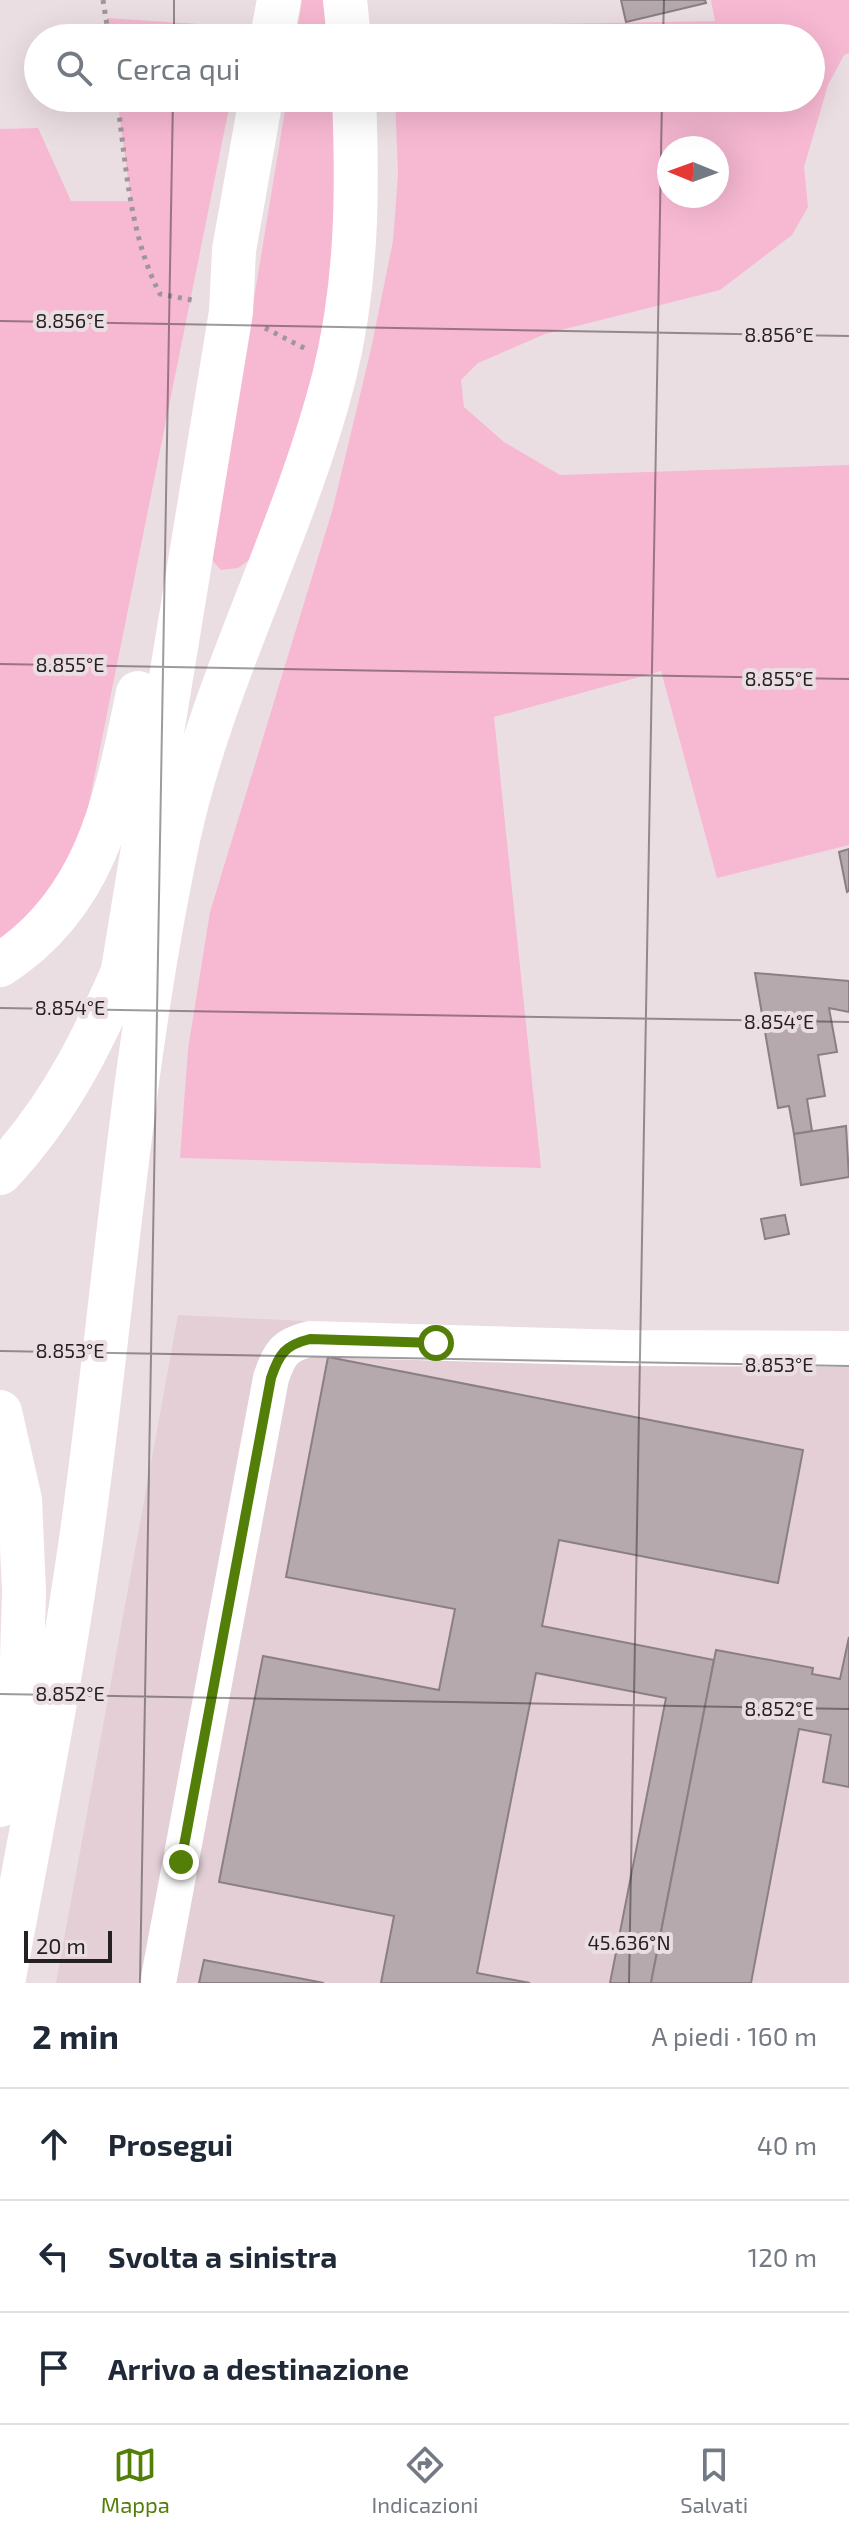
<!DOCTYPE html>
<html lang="it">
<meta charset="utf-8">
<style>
:root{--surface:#fff;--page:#f2f2f3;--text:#1f2937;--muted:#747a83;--line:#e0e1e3;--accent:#537f08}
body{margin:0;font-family:"Exo 2",sans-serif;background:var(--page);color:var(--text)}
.compass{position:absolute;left:657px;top:136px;width:72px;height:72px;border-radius:50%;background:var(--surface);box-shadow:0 8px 32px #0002;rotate:271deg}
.scale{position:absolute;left:24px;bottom:20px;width:88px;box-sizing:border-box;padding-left:8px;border:4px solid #252123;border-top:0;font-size:22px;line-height:28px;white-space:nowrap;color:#252123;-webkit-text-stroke:6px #ebdee3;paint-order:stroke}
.stop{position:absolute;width:24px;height:24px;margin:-18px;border:6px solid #537f08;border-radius:50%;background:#fff}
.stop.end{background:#537f08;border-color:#fff;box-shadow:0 2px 8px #0008}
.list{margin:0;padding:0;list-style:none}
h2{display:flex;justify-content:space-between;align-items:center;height:104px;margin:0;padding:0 32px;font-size:34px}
h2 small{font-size:26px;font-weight:400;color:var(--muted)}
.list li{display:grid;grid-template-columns:52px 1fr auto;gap:24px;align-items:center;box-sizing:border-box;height:112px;padding:0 32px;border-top:2px solid var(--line)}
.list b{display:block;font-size:30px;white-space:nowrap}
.list em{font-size:26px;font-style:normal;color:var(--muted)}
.icon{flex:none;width:44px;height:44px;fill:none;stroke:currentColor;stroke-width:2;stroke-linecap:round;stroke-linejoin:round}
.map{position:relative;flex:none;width:849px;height:1983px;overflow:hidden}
.search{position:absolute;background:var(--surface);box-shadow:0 8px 32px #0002;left:24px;right:24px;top:24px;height:88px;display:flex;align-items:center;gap:20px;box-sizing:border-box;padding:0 28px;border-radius:44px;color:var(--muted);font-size:30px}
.sheet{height:440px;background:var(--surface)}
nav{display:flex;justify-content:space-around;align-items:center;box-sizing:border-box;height:112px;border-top:2px solid var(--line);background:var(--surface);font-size:22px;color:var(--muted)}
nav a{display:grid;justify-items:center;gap:4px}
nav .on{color:var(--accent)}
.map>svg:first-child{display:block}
</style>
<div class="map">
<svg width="849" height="1983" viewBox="0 0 849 1983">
<rect width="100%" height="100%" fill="#ebdee3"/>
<path fill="#e4cfd7" d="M178,1315L849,1347V1983H56Z"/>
<g fill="#f7b8d2" fill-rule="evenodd">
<path d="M302,0H326L328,38H296Z"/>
<path d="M711,0H849V53L844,55L828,85L804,167L808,207L792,235L720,290L545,334L478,363L461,380L464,407L504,442L560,475L849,465V845L717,878L661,671L494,717L541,1168L180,1158L188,1049L210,912L333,508L371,349L393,241L398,174L395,98H811V38H392V27L715,21ZM669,148H717V196H669Z"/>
<path d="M107,18L245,27L243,38H109Z"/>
<path d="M117,98H231L81,843L33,918L0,946V129L38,128L71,201H131Z"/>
<path d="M287,98H334C341,206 336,320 302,424C287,470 266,515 249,560L238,568L221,570L205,553L250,323Z"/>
</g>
<g fill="#b5a9ae" stroke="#8a7f83" stroke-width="2">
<path d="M621,0H705L706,3L626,22Z"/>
<path d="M849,849V891L847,892L839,852Z"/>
<path d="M755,973L849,981V1012L829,1008L837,1052L818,1055L825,1096L807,1099L812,1131L794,1134L789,1106L778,1108Z"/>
<path d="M846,1126L849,1177L801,1185L794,1134Z"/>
<path d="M785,1215L789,1234L765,1239L761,1219Z"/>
<path d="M328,1357L803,1450L778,1583L559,1540L542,1626L714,1660L651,1983H610L666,1698L536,1673L477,1973L530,1983H381L394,1916L219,1882L263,1656L439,1690L455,1609L286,1577Z"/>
<path d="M849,1637V1787L823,1782L831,1735L799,1729L751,1983H651L716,1650L813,1668L812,1674L840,1679Z"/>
<path d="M204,1960L324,1983H199Z"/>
</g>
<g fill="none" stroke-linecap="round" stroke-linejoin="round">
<g stroke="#9f969a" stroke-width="5" stroke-dasharray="4 6" stroke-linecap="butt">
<path d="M103,0L109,38"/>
<path d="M117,98C126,163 129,235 160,294L197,301"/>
<path d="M265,328L306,349"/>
</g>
<path stroke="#fff" stroke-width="36" d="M158,1983L271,1378C279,1354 284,1345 310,1339L625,1348L849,1349"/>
<g stroke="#fff" stroke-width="44">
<path d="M345,0L349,38"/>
<path d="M272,38L279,0"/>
<path d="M0,965C98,902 116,799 138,693"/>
<path d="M122,976L231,312L234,250L261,98"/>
<path d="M0,1173C63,1106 98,1031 133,948"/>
<path d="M0,1412L20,1500L24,1592L21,1693L0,1805"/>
<path d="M3,1983C31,1831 62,1678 83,1525C115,1295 130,1063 179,835C214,676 294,534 334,377C357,285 358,192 354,98"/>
</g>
</g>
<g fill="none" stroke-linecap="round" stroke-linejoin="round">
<path stroke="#537f08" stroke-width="10" d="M181,1862L271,1378C279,1354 285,1345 310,1339L436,1343"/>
</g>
<path fill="none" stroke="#252123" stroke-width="2" stroke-opacity="0.45" d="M174,38V0M663,38L664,0M0,321L849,336M0,664L849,679M0,1008L849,1022M0,1351L849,1366M0,1694L849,1709M140,1983L173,98M629,1983L662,98"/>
<g font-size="20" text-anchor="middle" fill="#252123" stroke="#ebdee3" stroke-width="8" stroke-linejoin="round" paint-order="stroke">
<text x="70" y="328">8.856°E</text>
<text x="779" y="342">8.856°E</text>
<text x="70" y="672">8.855°E</text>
<text x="779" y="686">8.855°E</text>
<text x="70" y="1015">8.854°E</text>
<text x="779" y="1029">8.854°E</text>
<text x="70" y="1358">8.853°E</text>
<text x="779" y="1372">8.853°E</text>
<text x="70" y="1701">8.852°E</text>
<text x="779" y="1716">8.852°E</text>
<text x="629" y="1950">45.636°N</text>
</g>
</svg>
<svg class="compass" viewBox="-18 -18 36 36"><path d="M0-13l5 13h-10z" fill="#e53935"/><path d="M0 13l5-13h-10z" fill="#747a83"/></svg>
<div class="scale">20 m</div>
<div class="stop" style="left:436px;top:1343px"></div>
<div class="stop end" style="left:181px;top:1862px"></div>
<div class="search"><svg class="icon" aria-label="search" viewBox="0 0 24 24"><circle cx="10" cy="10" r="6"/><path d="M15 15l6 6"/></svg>Cerca qui</div>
</div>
<section class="sheet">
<h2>2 min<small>A piedi · 160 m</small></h2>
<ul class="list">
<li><svg class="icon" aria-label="ahead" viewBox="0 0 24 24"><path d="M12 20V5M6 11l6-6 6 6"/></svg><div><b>Prosegui</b></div><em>40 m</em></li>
<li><svg class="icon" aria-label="left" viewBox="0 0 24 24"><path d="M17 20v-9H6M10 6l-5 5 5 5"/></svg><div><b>Svolta a sinistra</b></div><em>120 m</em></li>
<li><svg class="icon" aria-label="arrive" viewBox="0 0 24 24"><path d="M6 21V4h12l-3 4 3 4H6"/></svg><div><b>Arrivo a destinazione</b></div></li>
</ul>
</section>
<nav>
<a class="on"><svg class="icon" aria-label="map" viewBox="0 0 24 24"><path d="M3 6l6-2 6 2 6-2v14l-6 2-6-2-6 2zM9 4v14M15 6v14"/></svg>Mappa</a>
<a><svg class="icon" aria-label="directions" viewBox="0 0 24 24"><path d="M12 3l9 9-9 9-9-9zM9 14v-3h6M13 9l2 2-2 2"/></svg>Indicazioni</a>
<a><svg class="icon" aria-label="saved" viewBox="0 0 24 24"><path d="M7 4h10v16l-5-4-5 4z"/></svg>Salvati</a>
</nav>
